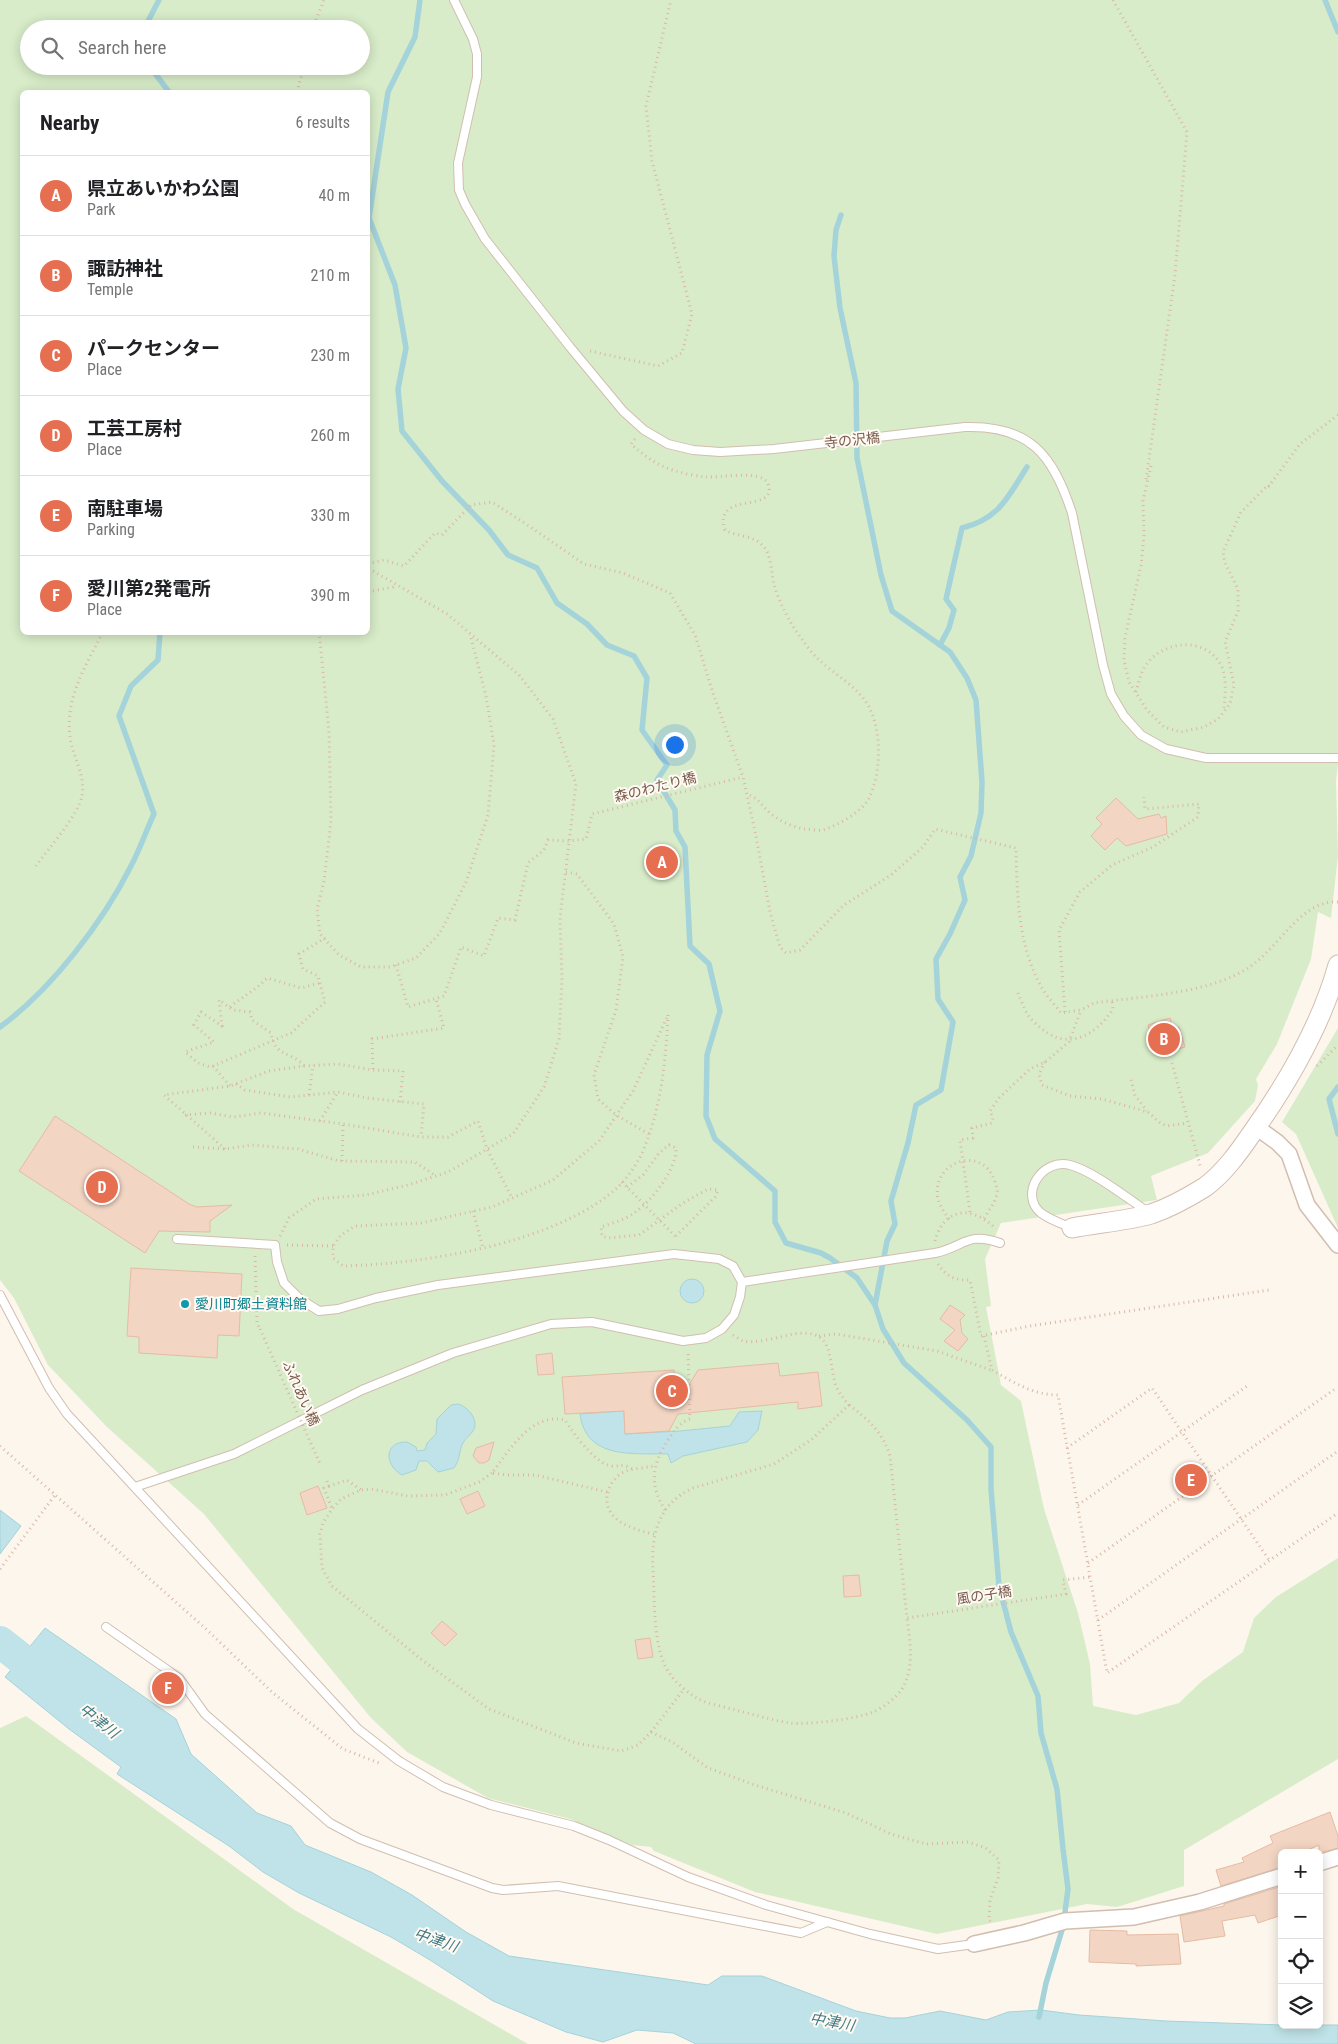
<!DOCTYPE html>
<meta charset="utf-8">
<style>
:root{--surface:#fff;--page:#f6f6f6;--text:#202124;--muted:#757577;--line:#e0e0e0;--accent:#e76f51}
body{margin:0;font-family:"Roboto Condensed","Noto Sans JP",sans-serif;background:var(--page);color:var(--text)}
.controls{position:absolute;right:15px;bottom:15px;display:grid;overflow:hidden;border-radius:8px;box-shadow:0 2px 12px #0003}
.controls button{width:45px;height:45px;display:grid;place-items:center;padding:0;border:0;border-bottom:1px solid var(--line);background:var(--surface);color:var(--text);font:25px sans-serif}
.you{position:absolute;left:674px;top:744px;width:18px;height:18px;margin:-12px;border:4px solid #fff;border-radius:50%;background:#1a73e8;box-shadow:0 0 0 8px #1a73e833}
.badge{display:grid;place-items:center;width:32px;height:32px;border-radius:50%;background:var(--accent);color:#fff;font-size:16px;font-weight:700}
.pin{position:absolute;translate:-50% -50%;border:2px solid #fff;box-shadow:0 1px 5px #0006}
.list{margin:0;padding:0;list-style:none}
h2{display:flex;justify-content:space-between;align-items:center;height:65px;margin:0;padding:0 20px;font-size:21px}
h2 small{font-size:16px;font-weight:400;color:var(--muted)}
.list li{display:grid;grid-template-columns:32px 1fr auto;gap:15px;align-items:center;box-sizing:border-box;height:80px;padding:0 20px;border-top:1px solid var(--line)}
.list b{display:block;font-size:19px;white-space:nowrap}
.list p{margin:0;font-size:16px;white-space:nowrap;color:var(--muted)}
.list em{font-size:16px;font-style:normal;color:var(--muted)}
.icon{flex:none;width:28px;height:28px;fill:none;stroke:currentColor;stroke-width:2;stroke-linecap:round;stroke-linejoin:round}
.map{position:relative;flex:none;width:1338px;height:2044px;overflow:hidden}
.search{position:absolute;background:var(--surface);box-shadow:0 2px 12px #0003;left:20px;top:20px;width:350px;height:55px;display:flex;align-items:center;gap:12px;box-sizing:border-box;padding:0 18px;border-radius:28px;color:var(--muted);font-size:19px}
.panel{position:absolute;background:var(--surface);box-shadow:0 2px 12px #0003;left:20px;top:90px;width:350px;height:545px;border-radius:8px}
.map>svg:first-child{display:block}
</style>
<div class="map">
<svg width="1338" height="2044" viewBox="0 0 1338 2044">
<rect width="100%" height="100%" fill="#fdf6ec"/>
<g fill="#d8ecc9" fill-rule="evenodd">
<path d="M0,0H1338V764L1336,781L1338,856L1331,918L1318,912L1311,959L1277,1044L1256,1079L1258,1085L1255,1101L1208,1153L1151,1176L1157,1200L1001,1223L985,1259L991,1306L986,1307L1001,1385L1021,1401L1044,1509L1078,1613L1090,1664L1093,1706L1136,1715L1179,1703L1202,1681L1243,1652L1254,1618L1276,1597L1338,1558V1759L1184,1850V1886L1117,1907L1087,1904L937,1934L755,1892L654,1851L651,1847L632,1845L570,1819L488,1798L407,1752L371,1718L204,1514L107,1427L48,1365L14,1298L0,1280ZM29,29H361V66H29ZM22,92H368V632H22Z"/>
<path d="M1338,1028V1228L1296,1134L1282,1122Z"/>
<path d="M26,1716L293,1909L528,2044H0V1728Z"/>
</g>
<g fill="#bfe3e8" stroke="#a5d3da">
<circle cx="692" cy="1291" r="12"/>
<path d="M458,1404C467,1406 480,1420 473,1431C470,1436 465,1438 463,1443C458,1453 461,1458 454,1468L438,1472L427,1461H419L416,1470L402,1475C383,1464 385,1441 407,1442L416,1447L417,1451L425,1450L427,1443L436,1434L437,1419L451,1405Z"/>
<path d="M624,1411L625,1434L680,1431L730,1426L739,1412L762,1411L758,1430L747,1442L683,1456L671,1463L668,1454C633,1453 586,1460 580,1414Z"/>
<path d="M0,1510L21,1526L0,1554Z"/>
<path d="M45,1628L176,1719L191,1754L257,1813L291,1826L305,1845L371,1872L412,1895L466,1932L509,1956L708,1985L722,1976H762L856,2011L890,2018H905L940,2011L986,2020L1008,2012L1041,2010L1079,2015L1166,2021L1282,2025H1338V2044H696L673,2033L637,2030L603,2042L566,2032L493,2001L430,1960L391,1937L299,1893L263,1872L229,1846L117,1774L121,1767L69,1729L5,1677Z"/>
</g>
<g fill="none" stroke-linecap="round" stroke-linejoin="round">
<g stroke="#a5d3da" stroke-width="5.5">
<path d="M420,0L415,37L388,92L369,218L395,285L406,348L398,389L402,431L442,481L489,530L508,555L537,568L557,603L587,624L607,645L634,656L647,678L642,730L667,765L657,780L675,810L676,831L685,847L690,946L709,964L720,1011L707,1055L706,1116L715,1139L775,1191V1222L786,1243L821,1253L830,1258L857,1278L875,1305L883,1329L904,1363L967,1420L991,1447V1489L999,1586L1011,1632L1038,1696L1041,1733L1057,1789L1063,1849L1068,1889L1065,1912"/>
<path d="M1325,0L1338,32"/>
<path d="M146,29V25L159,0"/>
<path d="M153,66L154,72L169,92"/>
<path d="M841,215L836,230L834,256L840,308L856,383L857,458L881,575L892,611L950,652L967,678L976,700L982,782L981,813L971,856L960,877L965,900L950,934L936,959L938,999L953,1022L941,1090L916,1105L908,1143L891,1201L895,1224L887,1241L875,1305"/>
<path d="M940,645L949,628L954,610L946,599L962,528C999,519 1008,497 1027,467"/>
<path d="M0,1027C51,990 103,922 131,866C140,849 146,831 154,814L119,716L131,686L158,660L160,632"/>
<path d="M1338,1087L1329,1099L1338,1134"/>
<path d="M1039,2017L1046,1983L1062,1930"/>
</g>
<path stroke="#bfe3e8" stroke-width="32" d="M0,1642L55,1685"/>
</g>
<g fill="#f3d5c3" stroke="#e6bba3">
<path d="M1116,798L1138,819L1159,814L1161,818L1166,816L1167,834L1126,846L1117,838L1105,850L1091,836L1102,824L1096,818Z"/>
<path d="M1170,1018L1173,1028L1179,1027L1185,1047L1156,1055L1148,1025Z"/>
<path d="M55,1116L189,1204L197,1207L232,1205L210,1221V1232L159,1231L145,1253L19,1171Z"/>
<path d="M131,1268L242,1274L239,1336L218,1335L217,1358L139,1353V1337L127,1336Z"/>
<path d="M950,1305L965,1315L960,1320L962,1333L968,1339L958,1351L944,1341L955,1330L940,1319Z"/>
<path d="M552,1353L554,1374L538,1375L536,1355Z"/>
<path d="M778,1363L780,1376L818,1372L822,1406L798,1409V1402L678,1414L669,1431L625,1434L624,1411L565,1414L562,1377L674,1370L677,1405L698,1370Z"/>
<path d="M494,1442L489,1460L484,1463H479L473,1456L476,1448Z"/>
<path d="M318,1486L327,1508L307,1515L300,1493Z"/>
<path d="M478,1491L485,1506L467,1514L460,1499Z"/>
<path d="M859,1575L861,1596L844,1597L843,1576Z"/>
<path d="M442,1621L457,1634L445,1646L431,1633Z"/>
<path d="M650,1638L653,1657L638,1659L635,1640Z"/>
<path d="M166,1676L175,1682L180,1689L170,1702L155,1690Z"/>
<path d="M1330,1812L1338,1836V1848L1319,1853V1845L1301,1853H1282V1867L1221,1886L1216,1870L1244,1862L1242,1858L1273,1843L1270,1836Z"/>
<path d="M1282,1886V1915L1258,1923L1255,1915L1222,1921L1225,1936L1184,1942L1180,1916L1224,1906V1904Z"/>
<path d="M1090,1930L1127,1931V1935L1178,1934L1181,1964L1136,1966V1964L1089,1962Z"/>
</g>
<g fill="none" stroke-linecap="round" stroke-linejoin="round">
<g stroke="#d1beb0" stroke-width="10">
<g id="service">
<path d="M454,0L473,39L477,54V77L458,163L459,190L465,204L485,239L570,347L623,411L644,430L668,444L693,450L720,452L774,449L965,427C1030,425 1053,455 1072,513L1103,665L1111,694L1124,716L1141,735L1166,749L1206,758H1338"/>
<path d="M1072,1228C1063,1224 1050,1220 1041,1213C1019,1195 1041,1158 1070,1165C1093,1171 1127,1198 1148,1212"/>
<path d="M742,1282L935,1253C964,1247 967,1231 1000,1243"/>
<path d="M0,1295L49,1388L67,1414L358,1729L399,1761L443,1787L491,1805L574,1826L609,1840L688,1877L766,1905L870,1934L938,1949L974,1944"/>
<path d="M135,1487L234,1454L362,1390L453,1353L551,1324L592,1322L683,1341L706,1338L722,1329L734,1315L740,1297L742,1282L733,1266L719,1259L674,1254L438,1285L376,1298L338,1309L319,1311L300,1299L284,1283L277,1262L275,1245L177,1239"/>
<path d="M106,1627L179,1678L205,1714L330,1823L360,1839L492,1888L503,1890L558,1886L801,1933L827,1922"/>
</g>
</g>
<g stroke="#d1beb0" stroke-width="18">
<g id="minor">
<path d="M1256,1127L1277,1142L1289,1154L1307,1205L1338,1245"/>
<path d="M1319,1863L1338,1857"/>
<path d="M974,1944L1024,1933L1065,1921L1134,1917L1200,1902L1282,1876"/>
</g>
</g>
<g stroke="#d1beb0" stroke-width="21">
<path id="tertiary" d="M1072,1228C1098,1223 1126,1221 1151,1214C1169,1208 1189,1197 1205,1187C1224,1173 1239,1152 1252,1133C1289,1081 1321,1026 1338,965"/>
</g>
<g stroke="#d9b8a5" stroke-width="3" stroke-dasharray="1 4" stroke-linecap="butt">
<path d="M1113,0L1187,132L1175,275L1146,480"/>
<path d="M312,29L324,0"/>
<path d="M297,92L304,66"/>
<path d="M590,351L658,366L682,353L692,314L652,161L646,106L671,0"/>
<path d="M635,439L631,444C645,456 657,466 676,471C685,474 697,476 706,477C720,478 762,469 768,484C779,514 712,490 725,530C737,537 754,535 763,546C772,555 771,573 774,585C780,604 790,624 802,639C806,645 811,652 816,657C833,674 860,687 870,709C882,734 881,774 869,798C863,811 837,826 823,830C818,831 810,829 804,829C793,827 779,821 770,813C761,805 760,799 747,794"/>
<path d="M1151,466L1143,501L1144,536L1141,565L1125,638L1124,660L1129,682L1147,710L1164,727L1181,732L1204,727L1218,719L1230,704L1234,685L1225,642L1238,611V589L1225,563L1223,552L1241,512L1268,485L1269,486L1300,444L1338,415"/>
<path d="M368,564L384,560L404,566L435,533L442,535L471,505L492,502L532,528L584,564L623,573L670,593L695,635L713,693L743,777L756,836L770,912L780,947L786,953L800,950L844,905L891,875L923,847L935,829L1016,848C1017,895 1018,947 1042,988C1047,997 1055,1005 1061,1013L1081,1010L1094,1003C1142,996 1216,994 1255,963C1280,944 1304,899 1338,902"/>
<path d="M368,592L393,587L396,584"/>
<path d="M319,632L329,731L331,821L324,881L317,909L320,934L339,955L361,967H390L416,958L440,933L466,882L488,815L494,745L486,696L470,634"/>
<path d="M1136,692C1139,681 1141,670 1149,661C1169,639 1208,638 1222,667C1227,680 1225,696 1224,710"/>
<path d="M36,866C48,849 79,814 82,796C86,775 72,756 70,736C65,698 86,665 103,632"/>
<path d="M566,872L577,874L614,924L623,957L616,1010L594,1075L598,1099L616,1115L649,1134"/>
<path d="M396,965L408,1007L444,996L461,947L484,956L498,918L515,920L528,863L544,850L548,840L569,841L586,839L592,814L743,777"/>
<path d="M1018,993C1021,1000 1024,1008 1028,1015C1031,1020 1037,1025 1042,1029C1069,1051 1096,1035 1113,1009L1112,1001"/>
<path d="M230,1007C243,996 255,991 267,978L301,988L320,983"/>
<path d="M1065,1012L1059,930L1080,892L1112,865L1153,847L1198,817L1199,804L1145,809L1144,797"/>
<path d="M668,1015C666,1057 662,1099 648,1138C645,1145 643,1153 639,1159C634,1168 626,1179 619,1186C559,1243 424,1264 343,1266L333,1258V1246L340,1236L355,1226L421,1223L492,1207L553,1180L599,1141L633,1091Z"/>
<path d="M1045,1062L1039,1074L1042,1085L1070,1096L1102,1099L1148,1112L1159,1122L1166,1126L1188,1123"/>
<path d="M1172,1063L1201,1169"/>
<path d="M213,1066L230,1086"/>
<path d="M304,1066C290,1050 275,1058 271,1033L252,1020L250,1012L233,1010L219,1000L222,1026L201,1012L194,1025L214,1042L185,1052L198,1063L210,1067L213,1066L291,1033L325,1002L318,976L303,969L299,954L325,938"/>
<path d="M1317,1066L1338,1045"/>
<path d="M373,1069L372,1039L444,1028L436,999"/>
<path d="M1131,1080L1135,1095L1147,1111"/>
<path d="M236,1084L245,1090L290,1097L338,1092L367,1098L424,1104L421,1137"/>
<path d="M309,1095L313,1065"/>
<path d="M185,1115L210,1113L234,1117L261,1113L343,1124L421,1137H448L478,1121L487,1149L512,1198"/>
<path d="M320,1121L338,1092"/>
<path d="M193,1147L225,1149L252,1145L298,1149L339,1161L415,1162L436,1176"/>
<path d="M225,1149L164,1095L230,1086L269,1071L304,1066L338,1064L373,1070L403,1071L400,1103"/>
<path d="M342,1161L343,1124"/>
<path d="M622,1182L676,1237"/>
<path d="M627,1187L643,1175L659,1153L669,1145L676,1148C677,1169 651,1202 634,1213C625,1220 612,1223 601,1227L602,1236L608,1238L639,1235L683,1203L708,1189L718,1190L715,1197L676,1236"/>
<path d="M473,1211L483,1248"/>
<path d="M970,1212L960,1140L973,1138L972,1128L992,1123L993,1118L990,1111L999,1098L1030,1069L1045,1062L1069,1042L1081,1010"/>
<path d="M949,1219C945,1213 940,1207 938,1199C930,1162 983,1143 995,1182C996,1186 998,1190 997,1193C996,1202 989,1210 984,1218"/>
<path d="M280,1236L289,1218L316,1199L366,1195L408,1185L448,1172L513,1134L544,1087L559,1039L562,978L560,918L576,784L553,719L519,675L447,614L368,568"/>
<path d="M935,1241C944,1207 972,1206 994,1227"/>
<path d="M287,1245L333,1246"/>
<path d="M255,1256L257,1323L260,1329"/>
<path d="M938,1264C947,1277 954,1280 970,1280L981,1336L1030,1326L1269,1290"/>
<path d="M733,1335C736,1337 740,1340 743,1341C755,1344 780,1337 793,1334C833,1328 828,1354 835,1383C838,1392 843,1398 849,1405L811,1440L774,1464L693,1488C658,1504 651,1534 653,1570C655,1599 652,1650 670,1674C676,1683 686,1691 695,1697C706,1704 722,1706 735,1710C753,1714 771,1720 790,1723C807,1725 857,1719 873,1712C883,1708 896,1698 902,1689C915,1667 910,1642 907,1618"/>
<path d="M819,1336L836,1334L937,1351L991,1370"/>
<path d="M984,1336L992,1370C1013,1382 1033,1395 1058,1395L1107,1673L1338,1513"/>
<path d="M849,1405C869,1420 883,1433 890,1456L907,1618L1066,1594L1063,1580L1090,1577"/>
<path d="M0,1446L205,1628L273,1693L343,1749L379,1763"/>
<path d="M1067,1448L1152,1388L1269,1560"/>
<path d="M492,1473L479,1482L445,1495L408,1496L371,1489L361,1490L341,1499L332,1509L323,1523L320,1534L322,1568L332,1586L422,1660L489,1709L576,1743L621,1751L638,1745L651,1732L672,1742L708,1768L758,1786L846,1813L891,1834L926,1844L968,1842L986,1848L999,1860L998,1878L990,1900L989,1920L992,1923"/>
<path d="M327,1481L329,1486L347,1480L361,1490"/>
<path d="M329,1486L324,1488L332,1509"/>
<path d="M607,1492L535,1475H507L492,1473C509,1451 531,1412 565,1420C572,1432 594,1461 608,1465C619,1469 620,1461 634,1470"/>
<path d="M1078,1505L1247,1386"/>
<path d="M665,1510C649,1485 652,1464 668,1440C674,1431 679,1423 690,1419L688,1352"/>
<path d="M654,1534C632,1530 598,1518 609,1489C611,1483 617,1475 624,1472C633,1468 645,1468 654,1466"/>
<path d="M1088,1563L1335,1389"/>
<path d="M0,1569L55,1495"/>
<path d="M1098,1620L1338,1451"/>
<path d="M651,1732L684,1689"/>
</g>
<use href="#service" stroke="#fff" stroke-width="8"/>
<use href="#minor" stroke="#fff" stroke-width="15"/>
<use href="#tertiary" stroke="#fff" stroke-width="19"/>
<path stroke="#d9b8a5" stroke-width="3" stroke-dasharray="1 4" stroke-linecap="butt" d="M260,1329L321,1466"/>
</g>
<circle fill="#0f9aa8" stroke="#fffaf3" stroke-width="2" cx="185" cy="1304" r="5"/>
<g text-anchor="middle" dominant-baseline="central" stroke-width="4" stroke-linejoin="round" paint-order="stroke">
<g font-size="14" fill="#7a5c4d" stroke="#fffaf3">
<text transform="translate(852 440) rotate(-6)">寺の沢橋</text>
<text transform="translate(655 787) rotate(-14)">森のわたり橋</text>
<text transform="translate(301 1393) rotate(66)">ふれあい橋</text>
<text transform="translate(984 1595) rotate(-9)">風の子橋</text>
</g>
<g font-size="14" fill="#0d838f" stroke="#fffaf3" text-anchor="start">
<text x="195" y="1304">愛川町郷土資料館</text>
</g>
<g font-size="15" font-style="italic" fill="#437c86" stroke="#fffaf3">
<text transform="translate(99 1721) rotate(39)">中津川</text>
<text transform="translate(436 1940) rotate(19)">中津川</text>
<text transform="translate(832 2022) rotate(10)">中津川</text>
</g>
</g>
</svg>
<div class="controls">
<button>+</button>
<button>−</button>
<button><svg class="icon" aria-label="locate" viewBox="0 0 24 24"><circle cx="12" cy="12" r="6"/><path d="M12 2v4M12 18v4M2 12h4M18 12h4"/></svg></button>
<button><svg class="icon" aria-label="layers" viewBox="0 0 24 24"><path d="M12 4l9 5-9 5-9-5zM3 14l9 5 9-5"/></svg></button>
</div>
<div class="you"></div>
<div class="pin badge" style="left:662px;top:862px">A</div>
<div class="pin badge" style="left:1164px;top:1039px">B</div>
<div class="pin badge" style="left:672px;top:1391px">C</div>
<div class="pin badge" style="left:102px;top:1187px">D</div>
<div class="pin badge" style="left:1191px;top:1480px">E</div>
<div class="pin badge" style="left:168px;top:1688px">F</div>
<div class="search"><svg class="icon" aria-label="search" viewBox="0 0 24 24"><circle cx="10" cy="10" r="6"/><path d="M15 15l6 6"/></svg>Search here</div>
<section class="panel">
<h2>Nearby<small>6 results</small></h2>
<ul class="list">
<li><span class="badge">A</span><div><b>県立あいかわ公園</b><p>Park</p></div><em>40 m</em></li>
<li><span class="badge">B</span><div><b>諏訪神社</b><p>Temple</p></div><em>210 m</em></li>
<li><span class="badge">C</span><div><b>パークセンター</b><p>Place</p></div><em>230 m</em></li>
<li><span class="badge">D</span><div><b>工芸工房村</b><p>Place</p></div><em>260 m</em></li>
<li><span class="badge">E</span><div><b>南駐車場</b><p>Parking</p></div><em>330 m</em></li>
<li><span class="badge">F</span><div><b>愛川第2発電所</b><p>Place</p></div><em>390 m</em></li>
</ul>
</section>
</div>
